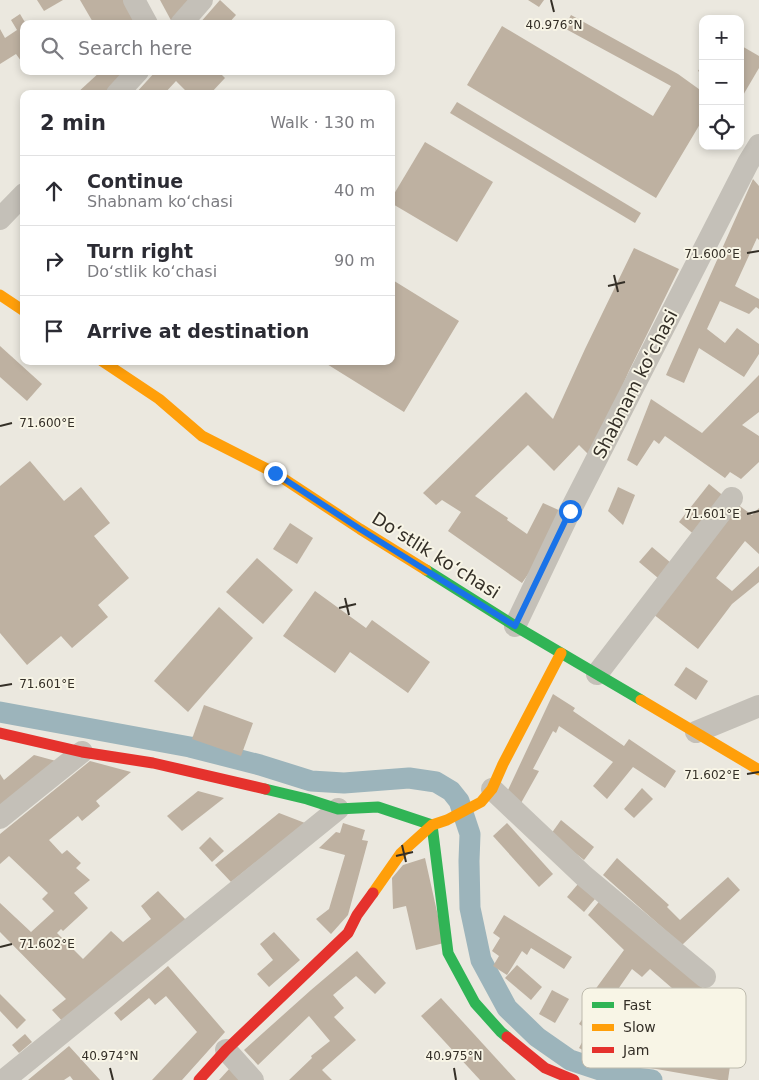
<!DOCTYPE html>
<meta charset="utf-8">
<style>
:root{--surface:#fff;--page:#f7f7f7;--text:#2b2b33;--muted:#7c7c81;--line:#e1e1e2}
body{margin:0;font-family:"DejaVu Sans",sans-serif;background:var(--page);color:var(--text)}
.controls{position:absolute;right:15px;top:15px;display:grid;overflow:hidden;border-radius:10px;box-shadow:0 2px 8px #0003}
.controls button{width:45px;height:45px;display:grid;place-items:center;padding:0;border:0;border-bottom:1px solid var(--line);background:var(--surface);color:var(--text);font:25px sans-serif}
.stop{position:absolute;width:15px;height:15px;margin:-11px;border:4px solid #1a73e8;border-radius:50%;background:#fff}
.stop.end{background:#1a73e8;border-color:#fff;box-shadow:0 1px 5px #0008}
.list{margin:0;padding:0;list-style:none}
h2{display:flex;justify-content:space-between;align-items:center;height:65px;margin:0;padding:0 20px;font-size:21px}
h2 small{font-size:16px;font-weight:400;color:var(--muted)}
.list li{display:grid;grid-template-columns:32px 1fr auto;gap:15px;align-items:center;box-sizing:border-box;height:70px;padding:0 20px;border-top:1px solid var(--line)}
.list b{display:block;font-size:19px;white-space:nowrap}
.list p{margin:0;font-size:16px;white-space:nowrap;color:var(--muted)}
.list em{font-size:16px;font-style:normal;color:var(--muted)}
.icon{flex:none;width:28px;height:28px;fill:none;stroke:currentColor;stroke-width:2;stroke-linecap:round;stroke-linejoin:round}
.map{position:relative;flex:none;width:759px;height:1080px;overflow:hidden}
.search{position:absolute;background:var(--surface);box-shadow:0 2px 8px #0003;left:20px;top:20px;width:375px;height:55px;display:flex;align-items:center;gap:12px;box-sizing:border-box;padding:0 18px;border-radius:10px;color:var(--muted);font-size:19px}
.panel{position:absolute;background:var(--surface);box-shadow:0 2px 8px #0003;left:20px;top:90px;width:375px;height:275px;border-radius:10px}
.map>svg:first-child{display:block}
</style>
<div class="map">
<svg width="759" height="1080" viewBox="0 0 759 1080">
<rect width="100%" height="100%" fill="#ebe8df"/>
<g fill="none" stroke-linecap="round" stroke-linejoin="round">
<path stroke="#9cb4bb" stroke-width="21" d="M0,712L190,747L260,765L311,781L344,783L409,778L436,782L451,791L459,801L470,834L469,861L470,908L481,960L507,1008L537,1037L570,1060L618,1076L652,1080"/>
</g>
<g fill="#beb1a1">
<path d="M37,0H63L44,11Z"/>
<path d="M80,0H123L137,24H94Z"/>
<path d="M160,0H199L173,24Z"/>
<path d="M220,0L236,15L228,24H199Z"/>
<path d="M528,0H544L539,7Z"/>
<path d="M20,14L26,24H24V65L16,54L0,64V29L5,38L17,30L11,20Z"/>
<path d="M571,15L678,74L703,92V119L656,198L467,85L502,26L653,116L671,86L564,28Z"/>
<path d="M740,45L759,56V68L742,97L740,96Z"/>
<path d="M703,63V74L698,71Z"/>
<path d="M101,71H133L112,94H76Z"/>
<path d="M156,71H218L225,78L210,94H189L176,81L164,94H135Z"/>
<path d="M457,102L641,213L635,223L450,113Z"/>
<path d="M425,142L493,182L457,242L391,203V199Z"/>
<path d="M753,179L759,186V240L757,238L735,286L759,299V309L756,307L749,314L720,301L707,329L725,343L737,328L759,344V354L744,377L699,348L684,383L666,375Z"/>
<path d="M634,248L679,269L629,371L591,457L579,445L554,471L528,445L475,496L508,518L507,520L527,534L543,503L563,512L547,547L522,583L448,531L461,512L442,500L436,505L423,493L526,392L553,419L585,349Z"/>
<path d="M391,279L459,321L404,412L322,361H391Z"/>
<path d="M0,346L42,384L27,401L0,377Z"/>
<path d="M759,375V412L742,425L759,436V462L741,479L730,472L725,478L665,436L659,444L654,440L637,466L627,460L651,399L702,433Z"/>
<path d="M30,461L64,501L81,487L110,523L94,536L129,578L98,605L108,617L72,648L61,636L27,665L0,633V486Z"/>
<path d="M709,484L726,498L696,536L679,522Z"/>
<path d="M618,487L635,495L623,525L608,511Z"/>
<path d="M737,504L752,515L759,508V554L745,541L716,578L732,591L759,566V582L732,604L698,649L653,614Z"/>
<path d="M290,523L313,538L297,564L273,549Z"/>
<path d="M652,547L671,563L658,578L639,562Z"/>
<path d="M257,558L293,590L263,624L226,592Z"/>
<path d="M315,591L366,628L372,620L430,662L408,693L350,652L335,673L283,636Z"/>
<path d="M219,607L253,638L188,712L154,681Z"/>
<path d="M686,667L708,681L696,700L674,685Z"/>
<path d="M553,694L575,708L573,711L624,746L629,739L676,771L665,788L633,767L607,799L593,786L613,762L559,726L556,733L553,731L533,769L539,771L521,803L508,790Z"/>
<path d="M204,705L253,723L241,756L192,739Z"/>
<path d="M34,755L56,761L0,806V774L4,780Z"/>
<path d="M90,761L131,772L96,801L100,806L82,821L78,816L49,840L62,854L67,850L81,863L76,868L90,880L74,893L88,908L63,931L61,929L57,933L83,959L111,931L123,942L151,919L141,906L158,891L186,920L64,1023L52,1010L66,999L0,932V903L31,932L54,911L42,899L48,893L9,856L0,864V834Z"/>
<path d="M642,788L653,799L634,818L624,809Z"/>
<path d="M198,791L224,798L182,831L167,816Z"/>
<path d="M279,813L305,823L231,882L215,865Z"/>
<path d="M561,820L594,847L584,860L551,834Z"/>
<path d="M343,823L365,830L362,840L368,841L348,915L331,934L316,919L329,909L345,855L319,848L336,832L340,833Z"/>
<path d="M507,823L553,874L539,887L493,836Z"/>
<path d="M210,837L224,851L212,862L199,848Z"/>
<path d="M425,858L444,943L416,950L406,906L393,909L392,878L403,865Z"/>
<path d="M617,858L669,905L667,907L680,920L728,877L740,890L682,945L603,875Z"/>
<path d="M578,884L595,899L584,912L567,897Z"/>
<path d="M602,898L707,992L640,1060L631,1044L680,995L650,969L642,977L632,969L605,1008L589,998L624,950L588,915Z"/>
<path d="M504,915L572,957L564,969L531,948L527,955L522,951L507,975L493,966L499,956L492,951L500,938L493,933Z"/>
<path d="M274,932L300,960L269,987L257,974L273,960L260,944Z"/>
<path d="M357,951L386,983L375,994L356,976L333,995L344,1008L334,1017L356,1040L322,1070L332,1080H289L312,1058L311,1056L330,1041L309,1016L258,1065L244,1050L311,990Z"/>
<path d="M517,965L542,987L531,1000L505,978Z"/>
<path d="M168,966L225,1032L182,1080H152L197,1032L166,996L155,1005L149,998L121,1021L114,1013Z"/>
<path d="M552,990L569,999L555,1023L539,1014Z"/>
<path d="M0,994L26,1020L17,1029L0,1011Z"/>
<path d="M441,998L516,1080H480L421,1016Z"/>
<path d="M590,1008L599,1014L588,1030L579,1024Z"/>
<path d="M587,1033L611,1046L603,1061L579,1048Z"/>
<path d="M25,1034L32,1042L19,1053L12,1045Z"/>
<path d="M69,1046L100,1080H73L70,1076L64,1080H28Z"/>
<path d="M657,1049L730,1066L728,1080H719L645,1067Z"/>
<path d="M230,1068L243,1080H219Z"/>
</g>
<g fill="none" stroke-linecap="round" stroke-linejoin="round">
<g stroke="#c4c0b8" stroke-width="22">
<path d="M134,0L147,24"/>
<path d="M181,24L202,0"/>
<path d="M117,94L138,71"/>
<path d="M0,219L24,194"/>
<path d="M515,626L570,511L748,163L759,145"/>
<path d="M597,674L732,498"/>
<path d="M696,732L759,706"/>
<path d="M492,789L584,876L705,977"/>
<path d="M0,818L82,752"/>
<path d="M226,1050L253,1080"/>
<path d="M4,1080L338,809"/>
</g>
<g stroke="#30b455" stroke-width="11">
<path d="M426,570L515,626L641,700"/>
<path d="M265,789L307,799L338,809L378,807L432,825"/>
<path d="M432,825L448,953L475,1003L501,1032L507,1037"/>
</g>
<g stroke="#ff9f0a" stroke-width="11">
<path d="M0,295L24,311"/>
<path d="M102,361L159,399L202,436L275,473L360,529L426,570"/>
<path d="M641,700L759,770"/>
<path d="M373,893L401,853L432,825L447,820L481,802L492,789L503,764L561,653"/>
</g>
<g stroke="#e5322d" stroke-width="11">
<path d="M0,733L82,752L153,763L265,789"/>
<path d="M507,1037L545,1068L574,1080"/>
<path d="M199,1080L226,1050L348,933L357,915L373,893"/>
</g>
</g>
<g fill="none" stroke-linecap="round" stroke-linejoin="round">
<path stroke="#1a73e8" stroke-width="6" d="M275,473L360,529L515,626L570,511"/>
</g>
<path fill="none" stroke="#342f27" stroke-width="2" d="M551,0L554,12M747,253L759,251M614,275L618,292M608,286L625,282M0,426L12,423M747,514L759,511M345,598L349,615M339,608L356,604M0,686L12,684M747,774L759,772M402,845L406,862M396,856L413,852M0,947L12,944M110,1068L113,1080M454,1068L456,1080"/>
<g text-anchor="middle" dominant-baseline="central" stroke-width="4" stroke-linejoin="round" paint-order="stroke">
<g font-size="18" fill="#342f27" stroke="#f8f5e6">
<text transform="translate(635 384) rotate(-63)">Shabnam koʻchasi</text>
<text transform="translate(436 555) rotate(32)">Doʻstlik koʻchasi</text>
</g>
</g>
<rect x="582" y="988" width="164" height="80" rx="8" fill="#f8f5e6" stroke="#bdbaad" stroke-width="1"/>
<rect x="592" y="1002" width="22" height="6" fill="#30b455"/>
<rect x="592" y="1024" width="22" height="7" fill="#ff9f0a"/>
<rect x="592" y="1047" width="22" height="6" fill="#e5322d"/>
<g font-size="14" fill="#342f27">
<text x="623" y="1010">Fast</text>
<text x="623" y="1032">Slow</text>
<text x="623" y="1055">Jam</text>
</g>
<g font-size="12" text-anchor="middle" fill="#342f27" stroke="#f8f5e6" stroke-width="4" stroke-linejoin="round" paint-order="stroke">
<text x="554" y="29">40.976°N</text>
<text x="712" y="258">71.600°E</text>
<text x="47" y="427">71.600°E</text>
<text x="712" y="518">71.601°E</text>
<text x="47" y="688">71.601°E</text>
<text x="712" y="779">71.602°E</text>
<text x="47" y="948">71.602°E</text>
<text x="110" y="1060">40.974°N</text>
<text x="454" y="1060">40.975°N</text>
</g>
</svg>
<div class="controls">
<button>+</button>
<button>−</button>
<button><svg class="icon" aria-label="locate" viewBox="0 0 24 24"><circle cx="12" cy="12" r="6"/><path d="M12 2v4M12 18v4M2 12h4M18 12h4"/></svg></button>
</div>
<div class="stop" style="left:570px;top:511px"></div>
<div class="stop end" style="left:275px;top:473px"></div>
<div class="search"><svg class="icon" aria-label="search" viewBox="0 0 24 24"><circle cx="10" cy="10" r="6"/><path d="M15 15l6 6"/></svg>Search here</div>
<section class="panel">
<h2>2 min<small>Walk · 130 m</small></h2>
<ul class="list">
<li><svg class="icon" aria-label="ahead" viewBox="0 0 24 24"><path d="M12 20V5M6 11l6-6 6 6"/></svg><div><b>Continue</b><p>Shabnam koʻchasi</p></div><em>40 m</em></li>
<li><svg class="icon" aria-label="right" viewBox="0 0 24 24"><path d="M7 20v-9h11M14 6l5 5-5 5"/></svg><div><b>Turn right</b><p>Doʻstlik koʻchasi</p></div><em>90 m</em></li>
<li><svg class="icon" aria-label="arrive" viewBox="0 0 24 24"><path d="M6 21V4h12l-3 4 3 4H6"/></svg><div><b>Arrive at destination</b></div></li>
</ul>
</section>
</div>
